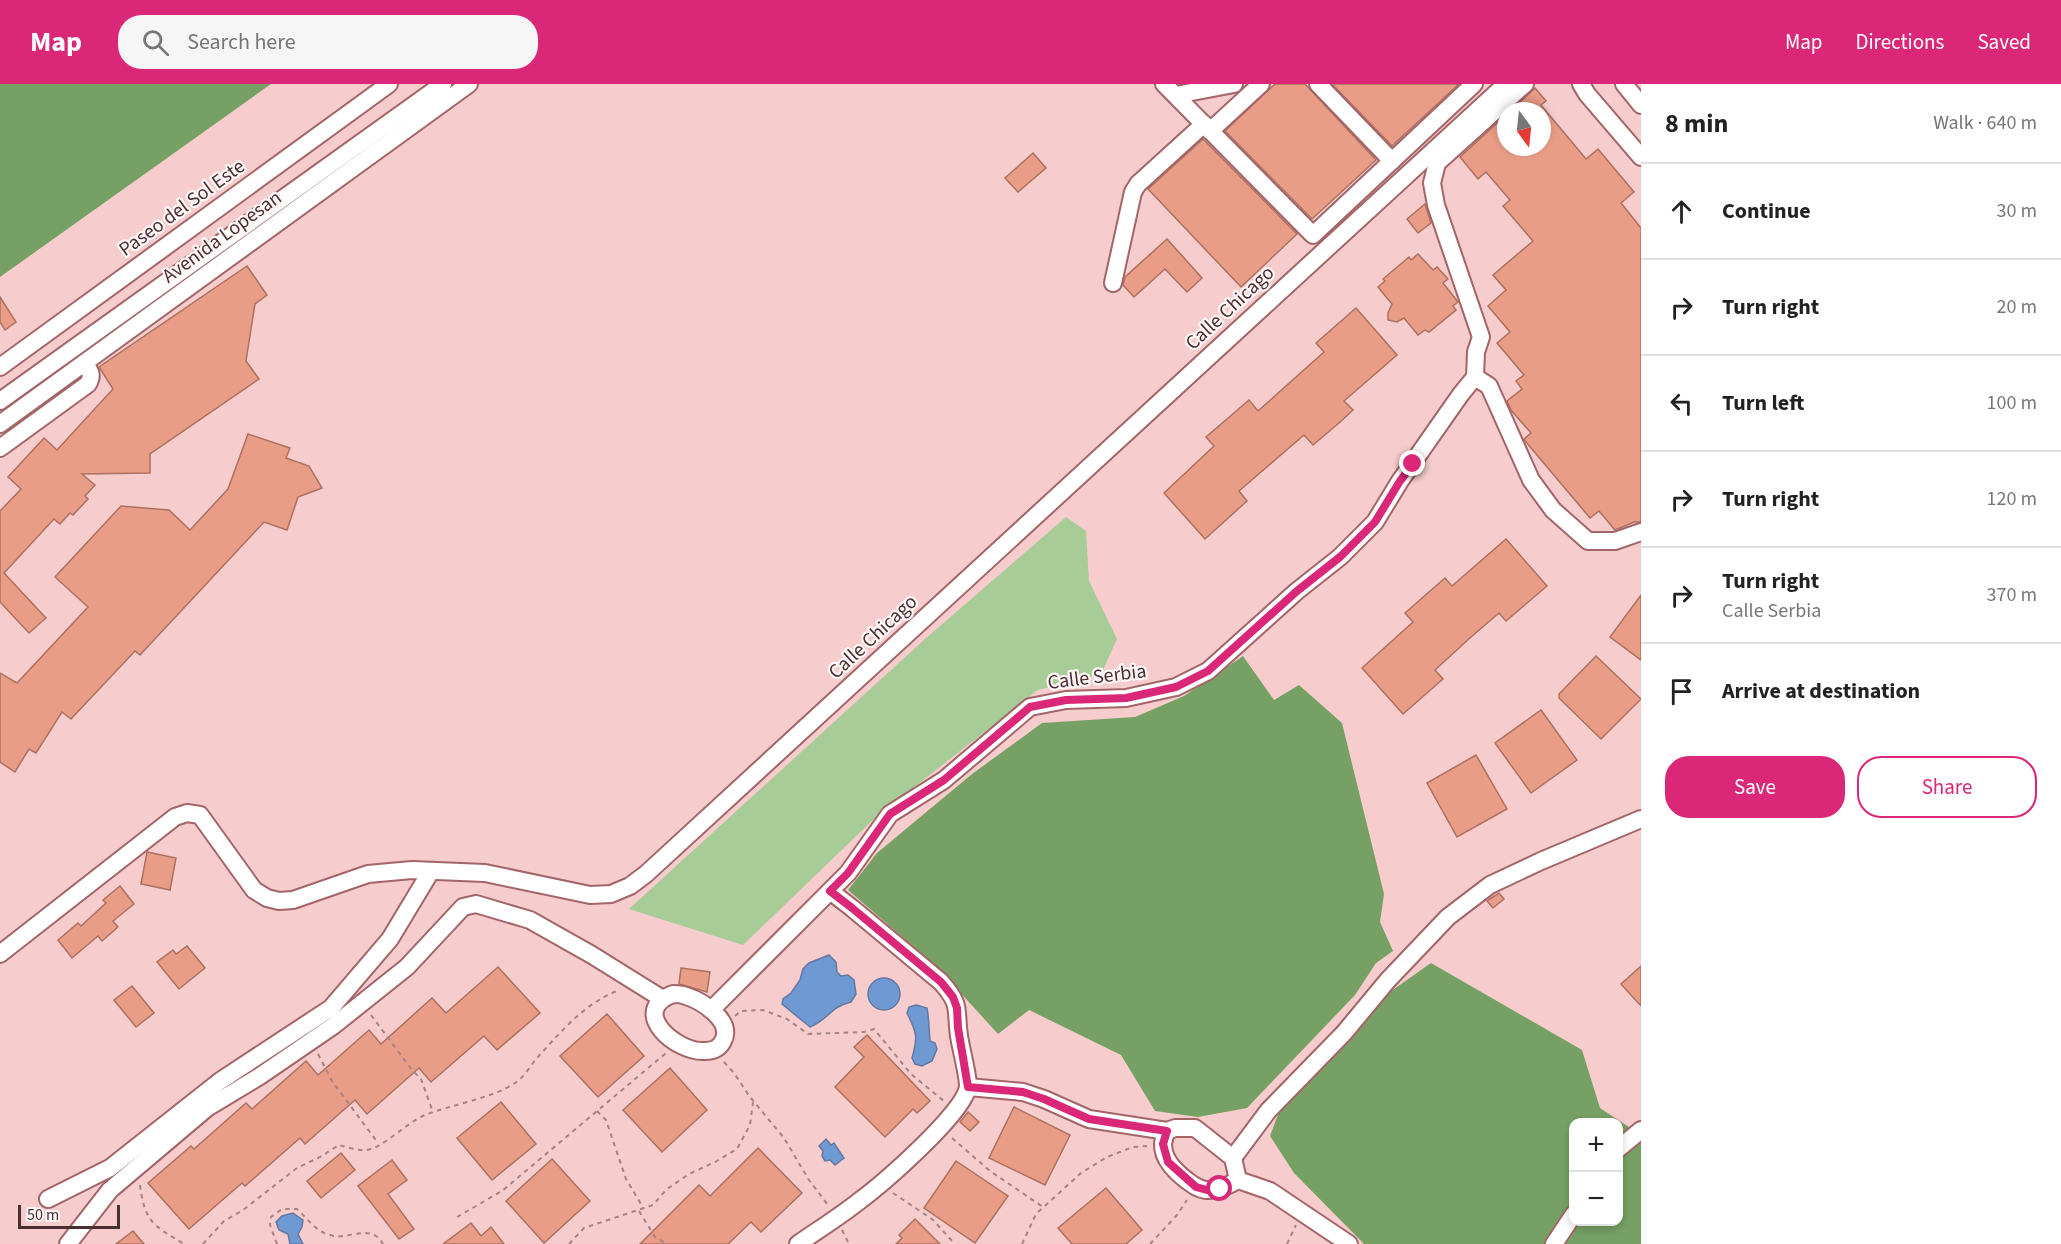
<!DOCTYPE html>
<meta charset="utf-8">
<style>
:root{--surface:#fff;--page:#f6f6f6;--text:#222;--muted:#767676;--line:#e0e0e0;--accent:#db2777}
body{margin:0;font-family:"Source Sans 3",sans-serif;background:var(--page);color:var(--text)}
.controls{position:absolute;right:18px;bottom:18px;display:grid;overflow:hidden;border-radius:12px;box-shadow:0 3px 9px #0003}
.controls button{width:54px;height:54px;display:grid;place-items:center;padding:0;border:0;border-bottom:2px solid var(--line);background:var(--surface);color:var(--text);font:30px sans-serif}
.compass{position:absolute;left:1497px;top:18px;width:54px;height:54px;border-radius:50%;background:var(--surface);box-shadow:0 3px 9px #0003;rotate:165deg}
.scale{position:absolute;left:18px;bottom:15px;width:102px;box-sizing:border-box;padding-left:6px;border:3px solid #4a2f30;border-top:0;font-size:16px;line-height:21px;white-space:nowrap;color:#4a2f30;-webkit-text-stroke:4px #fff7f7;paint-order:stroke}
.stop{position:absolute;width:18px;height:18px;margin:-14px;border:4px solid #db2777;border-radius:50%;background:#fff}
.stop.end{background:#db2777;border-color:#fff;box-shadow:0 2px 6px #0008}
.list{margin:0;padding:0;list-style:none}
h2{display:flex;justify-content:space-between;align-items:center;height:78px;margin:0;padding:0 24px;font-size:26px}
h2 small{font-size:20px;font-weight:400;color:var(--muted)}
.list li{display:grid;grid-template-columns:39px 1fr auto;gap:18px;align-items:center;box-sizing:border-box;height:96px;padding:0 24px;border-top:2px solid var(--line)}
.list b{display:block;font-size:22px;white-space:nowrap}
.list p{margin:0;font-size:20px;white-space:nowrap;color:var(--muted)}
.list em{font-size:20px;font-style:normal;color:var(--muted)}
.actions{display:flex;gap:12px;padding:18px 24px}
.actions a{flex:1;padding:14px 0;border:2px solid var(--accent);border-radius:24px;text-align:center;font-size:21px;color:var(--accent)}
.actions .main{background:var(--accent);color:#fff}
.icon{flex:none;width:33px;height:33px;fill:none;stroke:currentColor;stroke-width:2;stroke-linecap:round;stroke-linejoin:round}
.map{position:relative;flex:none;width:1641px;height:1160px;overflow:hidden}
header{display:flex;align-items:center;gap:36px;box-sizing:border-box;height:84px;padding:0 30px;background:var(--accent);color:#fff}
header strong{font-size:28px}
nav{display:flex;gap:33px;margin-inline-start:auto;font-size:21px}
.search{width:420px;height:54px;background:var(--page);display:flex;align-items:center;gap:15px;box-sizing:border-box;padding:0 21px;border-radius:24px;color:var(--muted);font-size:22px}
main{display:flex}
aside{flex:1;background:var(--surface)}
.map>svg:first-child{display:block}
</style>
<header>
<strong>Map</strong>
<div class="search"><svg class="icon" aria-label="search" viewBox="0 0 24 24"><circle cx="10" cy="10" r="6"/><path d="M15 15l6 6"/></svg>Search here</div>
<nav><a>Map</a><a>Directions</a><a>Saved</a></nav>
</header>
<main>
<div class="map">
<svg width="1641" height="1160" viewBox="0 0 1641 1160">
<rect width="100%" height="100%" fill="#f6cccd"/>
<path fill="#a7cc97" d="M1066,433L1086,447L1089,497L1117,555L1101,590L1038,606L876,733L743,861L629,825L925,555Z"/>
<g fill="#77a164" fill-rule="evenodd">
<path d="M0,0H271L0,193Z"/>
<path d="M1243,572L1274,616L1299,601L1342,639L1384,810L1380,838L1393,867L1376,879L1355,911L1247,1024L1198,1033L1155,1027L1121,971L1029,926L998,950L936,882L848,806L877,769L972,690L1042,639L1135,633L1184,612Z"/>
<path d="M1431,879L1582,966L1600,1024L1641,1051V1160H1364L1294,1089L1270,1052L1283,1017L1384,912ZM1574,1038H1618V1138H1574Z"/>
</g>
<g fill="#6f99d2" stroke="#6479a1" stroke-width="1.5">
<path d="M829,871L836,878L837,888L841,892L848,891L854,896L856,910L851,918C830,923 828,936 810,943L782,920L783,915L791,909L800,896L803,885L809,879Z"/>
<circle cx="884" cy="910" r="16"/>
<path d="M916,921L927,924C929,933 929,946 930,957L935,959L937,965L932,977L922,982L915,980L912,974C918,953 917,949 907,929L909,923Z"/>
<path d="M826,1055L831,1061L834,1059L844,1074L835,1081L830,1076L825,1077L822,1072L823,1067L819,1062Z"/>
<path d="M293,1129L303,1136L302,1143L298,1150L303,1160H290L288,1150L279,1146L276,1138L282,1132Z"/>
</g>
<g fill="#e99c86" stroke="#ac7161" stroke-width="1.5">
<path d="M1275,0H1305L1376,76L1312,135L1225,47Z"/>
<path d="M1459,0L1392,62L1333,1L1334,0Z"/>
<path d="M1535,4L1546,17L1541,21L1586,75L1598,65L1634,108L1621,119L1641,144V438H1634L1615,446L1599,427L1590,434L1526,358L1524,355L1531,349L1511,326L1507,317L1522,305L1516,297L1524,291L1497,259L1510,248L1488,222L1506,206L1493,191L1533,157L1503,122L1510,116L1486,88L1478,95L1460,73L1506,31V63H1542V27H1511Z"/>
<path d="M1203,55L1297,150L1241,203L1148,105Z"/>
<path d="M1033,69L1046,84L1018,108L1005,94Z"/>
<path d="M1425,120L1431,139L1418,149L1407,135Z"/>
<path d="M1167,155L1202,194L1187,208L1165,185L1134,213L1123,201L1125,193Z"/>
<path d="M1418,170L1433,186L1437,183L1448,195L1443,199L1458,218L1453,222L1456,226L1429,248L1425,246L1418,251L1404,234L1397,238L1388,236V229L1392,220L1378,203L1385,197L1383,195L1409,173L1411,176Z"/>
<path d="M247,182L267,211L255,220L246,277L259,295L150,370V389L82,390L95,401L85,412L88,415L73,431L70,429L60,440L54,435L4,489L46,534L29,549L0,518V427L21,405L8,393L44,354L57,366L113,305L99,283Z"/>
<path d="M0,213L16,238L5,246L0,238Z"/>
<path d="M1356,224L1397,271L1344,317L1353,326L1339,339L1313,361L1304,351L1239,407L1247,417L1205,455L1164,409L1214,362L1206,353L1249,316L1258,327L1324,268L1316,259Z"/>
<path d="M248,350L290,364L286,374L309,382L322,404L298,413L287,446L264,438L140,571L135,567L71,635L62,628L36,669L29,665L15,688L0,678V589L17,599L88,523L55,493L121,422L169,426L190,446L228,405Z"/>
<path d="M1506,455L1547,502L1506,537L1499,529L1471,553L1435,586L1443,595L1403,630L1362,584L1413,538L1405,529L1445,494L1452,502Z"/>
<path d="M1641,511V576L1610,553Z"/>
<path d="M1596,572L1641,615L1601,655L1559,614V610Z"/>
<path d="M1541,626L1577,676L1531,709L1495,659Z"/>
<path d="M1476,671L1507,725L1457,753L1427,699Z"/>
<path d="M147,768L176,774L170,806L141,800Z"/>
<path d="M120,802L134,820L113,837L118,843L102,857L98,852L72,874L58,856L78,839L81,842L106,819L103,816Z"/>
<path d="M1499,809L1504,815L1493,824L1487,817Z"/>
<path d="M187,862L205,884L179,905L157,878L173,866L176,870Z"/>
<path d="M1641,882V922L1621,900Z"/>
<path d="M498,883L540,929L497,966L484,952L431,998L419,984L367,1030L355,1016L305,1060L300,1054L245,1102L242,1099L189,1145L148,1099L191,1062L194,1065L246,1019L252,1025L306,977L318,991L369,946L381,960L432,914L446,929Z"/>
<path d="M681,884L710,888L707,908L679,900Z"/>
<path d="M132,902L154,929L136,943L114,916Z"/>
<path d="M607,930L644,972L598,1013L560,972Z"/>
<path d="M867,951L930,1017L917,1029L913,1025L885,1053L835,1003L864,973L854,963Z"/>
<path d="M670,984L707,1026L662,1068L623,1026Z"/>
<path d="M501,1018L536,1060L492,1096L457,1054Z"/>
<path d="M1014,1023L1070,1051L1045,1101L989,1074Z"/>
<path d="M968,1028L979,1038L970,1047L960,1038Z"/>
<path d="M758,1064L802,1109L761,1148L751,1138L728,1160H640L699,1101L710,1112Z"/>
<path d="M341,1069L355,1086L321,1114L307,1097Z"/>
<path d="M552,1075L590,1117L544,1159L506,1117Z"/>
<path d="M392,1076L407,1096L388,1110L414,1145L399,1155L358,1102Z"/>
<path d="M956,1077L1008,1112L975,1159L924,1124Z"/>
<path d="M1106,1104L1142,1146L1126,1160H1072L1058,1144Z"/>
<path d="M915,1135L940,1160H896L902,1154L899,1151Z"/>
<path d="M471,1139L481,1152L491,1143L504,1160H443Z"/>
<path d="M133,1147L144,1160H116Z"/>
</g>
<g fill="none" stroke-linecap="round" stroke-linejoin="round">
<g stroke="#a36568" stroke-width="20">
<g id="minor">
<path d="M1164,0L1313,151L1474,0"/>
<path d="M1318,0L1392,77"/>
<path d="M1581,0L1587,10L1641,73"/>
<path d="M1624,0L1641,21"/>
<path d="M1176,11L1234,0"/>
<path d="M1210,47L1261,0"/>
<path d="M1113,199L1133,108L1138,100L1204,40"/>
<path d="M0,283L389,0"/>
<path d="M1475,293L1476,268L1481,253L1436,121L1432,99L1437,79L1525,0"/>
<path d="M1475,293L1489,302L1531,396L1553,426L1588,457H1615L1641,448"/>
<path d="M0,317L443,0"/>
<path d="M0,340L469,0"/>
<path d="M0,364L88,300C93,291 91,288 84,279"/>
<path d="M0,870L175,733L187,729L200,731L254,806L267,814L279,817L293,816L368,790L412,786L485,789L590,811L611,810L630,802L646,790L1506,0"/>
<path d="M673,910C677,910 682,910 686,912C702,917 734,937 723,957C719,965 713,967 705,967C676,969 628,927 673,910Z"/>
<path d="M711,926L848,789L890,730L944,696L1030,623L1066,616L1126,614L1176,603L1208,587L1297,507L1340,473L1375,438L1400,397L1461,310L1475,293"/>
<path d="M968,1003L1023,1008L1044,1015L1089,1035L1167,1047"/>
<path d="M1175,1044H1195L1233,1074L1238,1096C1227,1102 1218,1107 1206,1106C1197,1105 1192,1100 1185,1095C1170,1083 1156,1067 1167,1047Z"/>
<path d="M1618,1065L1641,1046"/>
<path d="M1233,1074L1268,1027L1344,949L1388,896L1448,833L1490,801L1541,777L1641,735"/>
<path d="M1238,1096L1270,1107L1349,1160"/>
<path d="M48,1115L110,1084L220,997L331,924L390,855L431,787"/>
<path d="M68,1160L110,1106L207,1024L260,992L333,942L407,883L463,823L476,820L530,836L592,871L661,914"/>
<path d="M798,1160C818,1146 839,1133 858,1118C881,1101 966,1028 968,1002C968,991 961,965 959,952C955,924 962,922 941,898L852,824L830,807"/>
<path d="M1554,1160L1574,1130"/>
</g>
</g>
<g stroke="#a68384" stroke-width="2" stroke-dasharray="4.5 4.5" stroke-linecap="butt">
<path d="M371,931L412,986L421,995L433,1028"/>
<path d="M735,932L741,927L763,926L787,935L808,950L864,948L874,945L911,990L945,1018"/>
<path d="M318,970L332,997L378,1059"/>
<path d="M724,978L734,989L750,1013L784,1054L809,1096L828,1121"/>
<path d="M597,1027L606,1036L626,1095L644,1125"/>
<path d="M952,1054L990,1087L1043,1123"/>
<path d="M140,1101C145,1139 153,1141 184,1160"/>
<path d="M893,1109L932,1135L955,1160"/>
<path d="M639,1127L655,1153L667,1160"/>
<path d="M457,1133L502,1107L666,969"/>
<path d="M842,1146L849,1160"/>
<path d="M203,1160L224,1137L243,1126L297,1084L320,1073L339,1061C347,1063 358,1067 366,1066C382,1065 407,1038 425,1031C450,1021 493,1014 515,999C523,994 530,983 536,975C560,949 585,918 620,906"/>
<path d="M277,1160L270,1141L271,1133L282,1125H297C308,1135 315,1147 330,1151C348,1157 371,1138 383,1160"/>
<path d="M569,1160L584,1144L653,1121L667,1105L689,1090L715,1078L737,1065L750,1041L753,1018"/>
<path d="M1022,1160L1036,1130L1081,1089L1107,1073L1133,1063L1148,1062"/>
<path d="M1150,1160L1177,1131L1187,1116"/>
<path d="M1287,1160L1296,1141"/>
</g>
<use href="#minor" stroke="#fff" stroke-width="16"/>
</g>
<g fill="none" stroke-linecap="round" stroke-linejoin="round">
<path stroke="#db2777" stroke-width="8" d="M1220,1105L1207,1106L1196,1103L1168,1078L1163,1060L1167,1047L1089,1035L1044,1015L1023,1008L968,1003L958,944L957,924L953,913L941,898L852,824L830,807L848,789L890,730L944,696L1030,623L1066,616L1126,614L1176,603L1208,587L1297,507L1340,473L1375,438L1400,397L1413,380"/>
</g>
<g text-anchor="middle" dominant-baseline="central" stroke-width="4.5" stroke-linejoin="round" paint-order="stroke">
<g font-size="20" fill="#4a2f30" stroke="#fff7f7">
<text transform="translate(182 124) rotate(-36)">Paseo del Sol Este</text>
<text transform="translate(222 153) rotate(-36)">Avenida Lopesan</text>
<text transform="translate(1230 224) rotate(-43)">Calle Chicago</text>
<text transform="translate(873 553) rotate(-43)">Calle Chicago</text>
<text transform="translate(1097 593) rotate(-7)">Calle Serbia</text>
</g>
</g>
</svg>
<div class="controls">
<button>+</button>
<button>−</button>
</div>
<svg class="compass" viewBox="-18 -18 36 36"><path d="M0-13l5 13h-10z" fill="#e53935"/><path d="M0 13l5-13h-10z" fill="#767676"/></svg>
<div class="scale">50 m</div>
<div class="stop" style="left:1220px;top:1105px"></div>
<div class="stop end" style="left:1413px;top:380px"></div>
</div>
<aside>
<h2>8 min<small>Walk · 640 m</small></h2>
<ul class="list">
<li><svg class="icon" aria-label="ahead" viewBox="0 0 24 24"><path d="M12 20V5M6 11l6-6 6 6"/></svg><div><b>Continue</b></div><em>30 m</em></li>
<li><svg class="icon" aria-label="right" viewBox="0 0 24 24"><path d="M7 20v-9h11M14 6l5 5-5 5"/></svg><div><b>Turn right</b></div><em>20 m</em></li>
<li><svg class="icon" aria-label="left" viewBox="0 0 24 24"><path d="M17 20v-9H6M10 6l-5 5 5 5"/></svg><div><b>Turn left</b></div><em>100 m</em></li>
<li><svg class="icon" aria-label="right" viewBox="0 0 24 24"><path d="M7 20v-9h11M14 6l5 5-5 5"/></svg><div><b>Turn right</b></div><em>120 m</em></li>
<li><svg class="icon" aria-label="right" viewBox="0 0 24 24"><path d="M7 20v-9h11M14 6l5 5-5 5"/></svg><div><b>Turn right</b><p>Calle Serbia</p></div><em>370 m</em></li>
<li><svg class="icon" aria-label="arrive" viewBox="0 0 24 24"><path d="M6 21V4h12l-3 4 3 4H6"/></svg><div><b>Arrive at destination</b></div></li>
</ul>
<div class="actions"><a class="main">Save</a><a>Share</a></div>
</aside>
</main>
